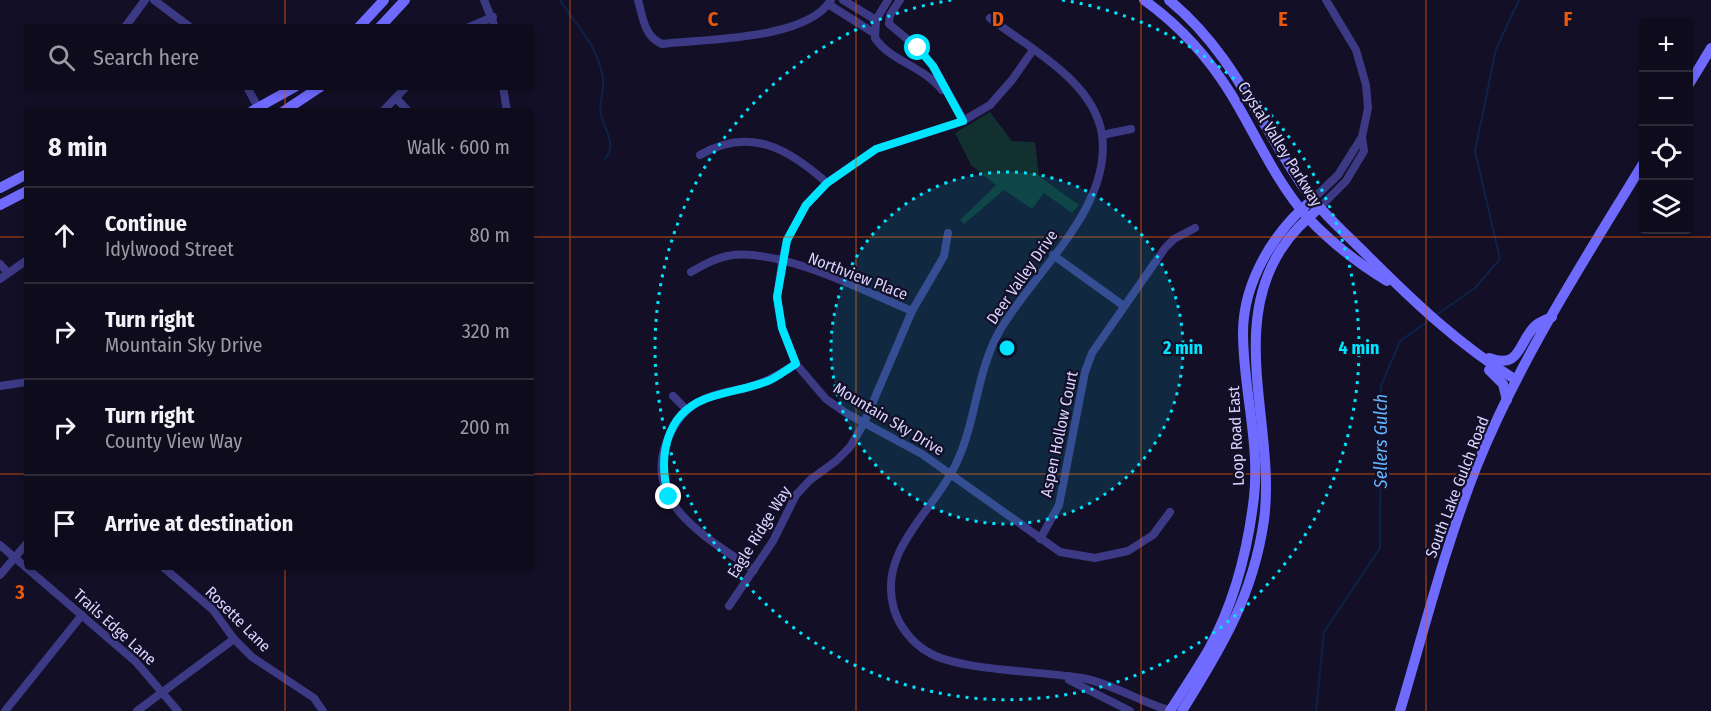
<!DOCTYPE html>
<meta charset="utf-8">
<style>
:root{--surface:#0e0b1c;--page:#1c1929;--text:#f1f3f6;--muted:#9b9ba3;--line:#2e2b3b}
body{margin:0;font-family:"Fira Sans Condensed",sans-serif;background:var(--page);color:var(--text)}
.controls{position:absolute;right:18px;top:18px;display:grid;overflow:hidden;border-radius:6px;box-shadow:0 3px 9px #0003}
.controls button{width:54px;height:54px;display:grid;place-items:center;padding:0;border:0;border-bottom:2px solid var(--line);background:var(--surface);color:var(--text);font:30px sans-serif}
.stop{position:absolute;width:18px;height:18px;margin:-14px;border:4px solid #00e5ff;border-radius:50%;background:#fff}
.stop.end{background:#00e5ff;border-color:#fff;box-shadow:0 2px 6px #0008}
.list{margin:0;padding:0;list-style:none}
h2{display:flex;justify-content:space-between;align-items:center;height:78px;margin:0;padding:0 24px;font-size:26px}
h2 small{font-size:20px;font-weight:400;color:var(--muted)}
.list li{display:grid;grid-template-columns:39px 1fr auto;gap:18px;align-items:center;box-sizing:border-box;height:96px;padding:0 24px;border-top:2px solid var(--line)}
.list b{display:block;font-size:22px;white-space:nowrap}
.list p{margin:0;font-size:20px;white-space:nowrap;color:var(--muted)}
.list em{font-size:20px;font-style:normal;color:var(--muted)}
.icon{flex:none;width:33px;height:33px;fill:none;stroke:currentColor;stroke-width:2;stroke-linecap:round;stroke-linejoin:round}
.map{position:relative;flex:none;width:1711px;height:711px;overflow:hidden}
.search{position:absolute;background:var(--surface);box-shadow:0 3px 9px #0003;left:24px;top:24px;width:510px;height:66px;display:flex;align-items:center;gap:15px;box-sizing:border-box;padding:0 21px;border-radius:6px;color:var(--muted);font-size:22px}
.panel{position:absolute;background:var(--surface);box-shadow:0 3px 9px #0003;left:24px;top:108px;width:510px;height:462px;border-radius:6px}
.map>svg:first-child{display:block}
</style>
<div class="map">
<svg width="1711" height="711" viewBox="0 0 1711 711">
<rect width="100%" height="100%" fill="#130f26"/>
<path fill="#12302f" d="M990,112L1012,141L1035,142L1039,176L1079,205L1072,213L1044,193L1032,209L1004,190L964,224L960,220L996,185L971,165L955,133Z"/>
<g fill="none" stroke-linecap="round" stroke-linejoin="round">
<g stroke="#0c2248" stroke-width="2">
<path d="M560,0C576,25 598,46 603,78C605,91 598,102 601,115C605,129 617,146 605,159"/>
<path d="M1435,316L1475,288L1500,259L1475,151L1496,49L1519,0"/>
<path d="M1316,711L1324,632L1380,548L1381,386L1400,341L1431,319"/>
</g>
<g stroke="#3d3a85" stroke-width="8">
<path d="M154,0L190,27"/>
<path d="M484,0L495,27"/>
<path d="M638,0C643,18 644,36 662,44C705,39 807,40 831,0"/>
<path d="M843,0L876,20"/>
<path d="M888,0L876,20L875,38C890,61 923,66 942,90"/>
<path d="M900,0L890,15L889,24L918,48L933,66L964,121"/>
<path d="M828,4L874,33"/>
<path d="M990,18C1030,49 1094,81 1102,135C1112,209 1033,272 999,332C976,373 976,424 955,466C932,513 877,552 894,609C899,626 912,643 928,652C958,671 1043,671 1082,678C1114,684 1141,703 1172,711"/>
<path d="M125,27L145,0"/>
<path d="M469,27L493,17"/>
<path d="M1033,50L1012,80L990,105L961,122L876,149L827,183L806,205L787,240L782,262L777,297L782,328L796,364L826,399L846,413L922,454L1060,552L1095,558L1128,551L1153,535L1170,512"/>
<path d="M247,87L260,111"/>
<path d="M503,87L507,111"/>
<path d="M396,98L408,111"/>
<path d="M383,111L406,87"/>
<path d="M1102,135L1131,129"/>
<path d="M700,155C749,126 788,148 827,183"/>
<path d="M1313,199L1338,175L1362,137"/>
<path d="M1319,208L1346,181L1364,151L1362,137L1368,108L1366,85L1356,50L1326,0"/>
<path d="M1053,255L1124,306"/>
<path d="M0,264L7,272"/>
<path d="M691,272C705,264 717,257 733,255C785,250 864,291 912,311"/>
<path d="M0,279L27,260"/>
<path d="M0,386L27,382"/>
<path d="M673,396L686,409"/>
<path d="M1040,539L1059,505L1085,372L1092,353L1165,248L1174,239L1195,228"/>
<path d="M0,545L136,662L178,711"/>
<path d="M163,567L213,610L234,639L252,657L314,698L323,711"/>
<path d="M754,570C712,541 641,504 667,441C675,423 684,409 702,400C716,393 732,391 746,388C765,383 780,374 796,364"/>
<path d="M0,575L27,543"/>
<path d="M729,606L773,541L796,495L810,480L836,461L850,447L864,423L912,311L944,256L948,233"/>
<path d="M1069,680L1130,711"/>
<path d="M5,711L82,615"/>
<path d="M137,711L234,639"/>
</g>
<g stroke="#6f6bff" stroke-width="10">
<path d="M1144,0C1179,25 1208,57 1231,94C1256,135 1276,182 1308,218C1331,242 1359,264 1387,281"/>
<path d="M1169,0C1232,51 1259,123 1304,188C1322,213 1345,233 1366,254C1413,301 1459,345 1516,380"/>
<path d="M359,27L384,0"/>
<path d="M380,27L405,0"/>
<path d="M1688,86L1711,48"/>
<path d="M252,111L295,87"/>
<path d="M284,111L320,87"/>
<path d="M0,188L27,174"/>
<path d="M0,205L27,191"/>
<path d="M1489,358C1521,370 1518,342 1535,326C1539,322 1547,319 1552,317"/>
<path d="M1489,370L1503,384L1507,400"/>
<path d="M1170,711C1183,690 1197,670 1209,649C1234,603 1248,549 1254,497C1260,442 1243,388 1243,333C1243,282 1274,231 1313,199"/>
<path d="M1182,711C1222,647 1253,596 1264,520C1276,430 1228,329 1282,248C1292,232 1306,220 1319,208"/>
<path d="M1400,711C1424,630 1445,547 1476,468C1519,360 1584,261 1644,162"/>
</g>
</g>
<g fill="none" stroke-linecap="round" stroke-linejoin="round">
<path stroke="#00e5ff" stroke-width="8" d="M669,497C658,460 664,415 705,399C726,391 748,389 768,381C778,377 787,369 796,364L782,328L777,297L787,240L806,205L827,183L876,149L963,121L933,66L918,48"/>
</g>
<path fill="none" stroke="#e8590c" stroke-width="1.5" stroke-opacity="0.55" d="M285,0V27M570,0V711M856,0V711M1141,0V711M1426,0V711M285,87V111M0,237H27M531,237H1711M0,474H27M531,474H1711M285,567V711"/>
<circle cx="1007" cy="348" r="176" fill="#00e5ff" fill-opacity=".12"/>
<g fill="none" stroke="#00e5ff" stroke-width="3" stroke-dasharray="3 6">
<circle cx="1007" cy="348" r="176"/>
<path d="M1062 0A352 352 0 1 1 952 0"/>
</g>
<g text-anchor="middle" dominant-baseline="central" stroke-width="4.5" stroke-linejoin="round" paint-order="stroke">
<g font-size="16" fill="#d9d4ff" stroke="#130f26">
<text transform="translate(1280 144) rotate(58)">Crystal Valley Parkway</text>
<text transform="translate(858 276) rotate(21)">Northview Place</text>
<text transform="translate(1022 277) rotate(-55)">Deer Valley Drive</text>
<text transform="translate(889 419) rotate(31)">Mountain Sky Drive</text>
<text transform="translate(1059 434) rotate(-78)">Aspen Hollow Court</text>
<text transform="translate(1236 436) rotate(-93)">Loop Road East</text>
<text transform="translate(1457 487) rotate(-69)">South Lake Gulch Road</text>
<text transform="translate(759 532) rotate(-58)">Eagle Ridge Way</text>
<text transform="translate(238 619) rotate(45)">Rosette Lane</text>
<text transform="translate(115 627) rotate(42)">Trails Edge Lane</text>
</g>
<g font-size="18" font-style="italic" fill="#62b6ff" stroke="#130f26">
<text transform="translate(1381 441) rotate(-90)">Sellers Gulch</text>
</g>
</g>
<g font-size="20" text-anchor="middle" font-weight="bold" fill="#e8590c" stroke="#130f26" stroke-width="4.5" stroke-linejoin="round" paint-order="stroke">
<text x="713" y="26">C</text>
<text x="998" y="26">D</text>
<text x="1283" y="26">E</text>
<text x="1568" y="26">F</text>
<text x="20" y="599">3</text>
</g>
<circle cx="1007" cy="348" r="9" fill="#00e5ff" stroke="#130f26" stroke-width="3"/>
<g font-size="18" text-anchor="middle" font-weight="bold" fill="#00e5ff" stroke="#130f26" stroke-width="4.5" stroke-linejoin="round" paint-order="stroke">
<text x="1183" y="354">2 min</text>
<text x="1359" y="354">4 min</text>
</g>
</svg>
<div class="controls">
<button>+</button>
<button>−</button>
<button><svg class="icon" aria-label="locate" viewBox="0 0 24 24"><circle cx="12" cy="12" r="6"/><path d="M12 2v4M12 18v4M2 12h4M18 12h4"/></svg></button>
<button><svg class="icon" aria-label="layers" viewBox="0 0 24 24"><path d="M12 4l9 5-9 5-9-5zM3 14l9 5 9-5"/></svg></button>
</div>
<div class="stop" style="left:918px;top:48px"></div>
<div class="stop end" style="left:669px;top:497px"></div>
<div class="search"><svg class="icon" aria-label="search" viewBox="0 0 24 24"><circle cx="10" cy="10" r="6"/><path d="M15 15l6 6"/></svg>Search here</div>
<section class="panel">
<h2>8 min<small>Walk · 600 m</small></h2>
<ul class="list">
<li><svg class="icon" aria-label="ahead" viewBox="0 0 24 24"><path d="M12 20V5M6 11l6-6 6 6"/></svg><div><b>Continue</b><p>Idylwood Street</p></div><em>80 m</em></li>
<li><svg class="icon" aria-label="right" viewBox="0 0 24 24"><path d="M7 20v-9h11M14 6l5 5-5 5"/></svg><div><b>Turn right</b><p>Mountain Sky Drive</p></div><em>320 m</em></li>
<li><svg class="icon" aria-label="right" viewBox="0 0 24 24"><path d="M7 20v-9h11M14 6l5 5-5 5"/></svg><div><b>Turn right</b><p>County View Way</p></div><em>200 m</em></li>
<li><svg class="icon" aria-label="arrive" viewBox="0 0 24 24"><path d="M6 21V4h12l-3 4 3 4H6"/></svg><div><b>Arrive at destination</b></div></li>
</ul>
</section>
</div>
